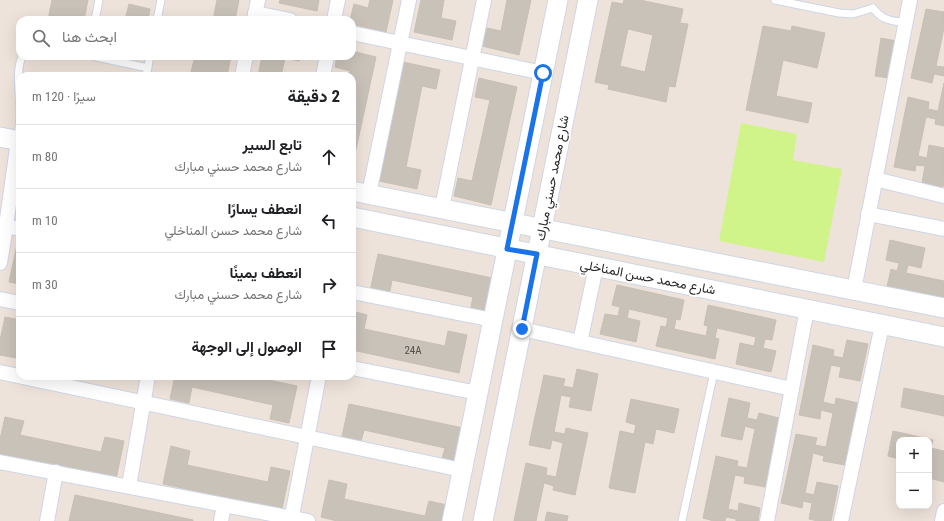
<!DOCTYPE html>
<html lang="ar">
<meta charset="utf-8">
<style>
:root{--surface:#fff;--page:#f6f6f6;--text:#202124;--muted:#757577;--line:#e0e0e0}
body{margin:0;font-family:"Roboto Condensed",Vazirmatn,sans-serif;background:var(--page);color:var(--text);direction:rtl}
.controls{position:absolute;right:12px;bottom:12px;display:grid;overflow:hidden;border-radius:8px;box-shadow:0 4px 16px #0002}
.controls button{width:36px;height:36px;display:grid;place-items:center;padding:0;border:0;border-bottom:1px solid var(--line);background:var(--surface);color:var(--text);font:20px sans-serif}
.stop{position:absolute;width:12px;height:12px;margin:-9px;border:3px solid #1a73e8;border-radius:50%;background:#fff}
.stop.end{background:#1a73e8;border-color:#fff;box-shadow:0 1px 4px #0008}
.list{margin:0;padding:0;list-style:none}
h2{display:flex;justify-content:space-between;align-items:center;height:52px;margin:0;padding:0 16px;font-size:17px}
h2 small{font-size:13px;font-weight:400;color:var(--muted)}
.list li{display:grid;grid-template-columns:26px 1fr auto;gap:12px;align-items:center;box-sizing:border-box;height:64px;padding:0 16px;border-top:1px solid var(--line)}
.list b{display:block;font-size:15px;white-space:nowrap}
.list p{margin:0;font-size:13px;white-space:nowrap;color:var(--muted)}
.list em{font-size:13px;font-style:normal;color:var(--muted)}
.icon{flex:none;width:22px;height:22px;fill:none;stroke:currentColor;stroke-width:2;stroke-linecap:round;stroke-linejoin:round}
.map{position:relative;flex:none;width:944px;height:521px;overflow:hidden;direction:ltr}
.search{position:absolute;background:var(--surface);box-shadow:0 4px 16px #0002;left:16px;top:16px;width:340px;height:44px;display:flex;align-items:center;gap:10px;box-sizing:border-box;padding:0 14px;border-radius:12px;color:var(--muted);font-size:15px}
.panel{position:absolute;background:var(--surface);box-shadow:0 4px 16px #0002;left:16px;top:72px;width:340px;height:308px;border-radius:12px;direction:rtl}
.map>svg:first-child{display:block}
</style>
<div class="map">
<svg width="944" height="521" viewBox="0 0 944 521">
<rect width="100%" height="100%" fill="#eee3da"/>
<path fill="#d0f38a" d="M741,123L797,134L793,160L842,169L824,262L719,241Z"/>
<g fill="#c8c2b9" stroke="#c9bfb3" fill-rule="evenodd">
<path d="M52,0H88L84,20H48Z"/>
<path d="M217,0H239L235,20H213Z"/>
<path d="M280,0H319L317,11L279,3Z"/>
<path d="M370,0H393L386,32L352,24V20H350L354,4L368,8Z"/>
<path d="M421,0H444L441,18L456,21L452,40L414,32Z"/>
<path d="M507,0H531L519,55L482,46L487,28L501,31Z"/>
<path d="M624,0H640L683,9L680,23L688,24L675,87L669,86L666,102L608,89L609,85L595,82L612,2L623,4ZM628,29L653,35L645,72L620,66Z"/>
<path d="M129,4L150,9L148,20H125Z"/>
<path d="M926,9L944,12V28L936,66L944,67V76L934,74L932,83L911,78Z"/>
<path d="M763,26L791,31L792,26L825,33L817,68L783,60L776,96L812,103L808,123L746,110Z"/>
<path d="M881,38L896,41L889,78L875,76Z"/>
<path d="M352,51L376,57L352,168V76H348L350,71L335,67L337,56H352Z"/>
<path d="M195,56H231L227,76H190Z"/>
<path d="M262,56H301L299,61L285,58L281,76H258Z"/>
<path d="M403,62L440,70L436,89L422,86L406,167L421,170L417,189L379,181Z"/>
<path d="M479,78L517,87L491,205L454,196L458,178L472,181L490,100L475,97Z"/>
<path d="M944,83V126L935,124L936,119L926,117L918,156L927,158L929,145L944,148V180L943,187L922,183L925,166L916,165L915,171L894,167L908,97L929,102L928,109L938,111Z"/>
<path d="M890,240L925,248L921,268L908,265L906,273L944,281V304L886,291L891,269L897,271L899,263L886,260Z"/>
<path d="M17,245H20V284L9,282Z"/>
<path d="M378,254L497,279L489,316L470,312L473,297L392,280L389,296L370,291Z"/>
<path d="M617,285L684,300L680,320L676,319L674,329L706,336L708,326L704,325L708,305L776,320L772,340L765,339L763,348L776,351L771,372L736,364L740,343L754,346L756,337L717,328L715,338L719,339L715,359L656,346L661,326L666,327L668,318L629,309L627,318L640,321L636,342L600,334L605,314L618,316L620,307L612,305Z"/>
<path d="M352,311L367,315L364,329L445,346L448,331L467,335L459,373L352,350Z"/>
<path d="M5,317L20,320V343H19L16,358L0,355V340Z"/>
<path d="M847,340L868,344L860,381L839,377L841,367L831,365L823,402L835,405L836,398L858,403L845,465L823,461L824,456L813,453L805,493L814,495L817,482L838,486L831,521H818L809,519L812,503L803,501L802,508L781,503L796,434L817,438L815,445L826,447L833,413L821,410L820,419L799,415L813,345L834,350L833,356L843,358Z"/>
<path d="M577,369L598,374L591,411L569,407L571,397L561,395L554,432L565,434L566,428L588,433L575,495L553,490L554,486L544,483L536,521H514L526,463L547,468L546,475L556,477L563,443L552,440L550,449L529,445L544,375L565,379L563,386L573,388Z"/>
<path d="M103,376H116L115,379Z"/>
<path d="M175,376H250L297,386L289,423L270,419L273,405L192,387L189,403L170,399Z"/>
<path d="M904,388L944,396V416L901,407Z"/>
<path d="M729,398L750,403L747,418L757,420L759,413L779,418L765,487L744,483L745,477L735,475L728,509L738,511L739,503L760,508L758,521H736V519L726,517L725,521H714L703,518L716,456L738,461L737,466L747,468L755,429L745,426L742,440L721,436Z"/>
<path d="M631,399L679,409L674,433L656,429L653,444L645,442L635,493L609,488L620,431L634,434L636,425L626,422Z"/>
<path d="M349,404L468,429L460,466L441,462L445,448L364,430L360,445L341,441Z"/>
<path d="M5,417L24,421L20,435L101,452L105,437L124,441L116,479L0,455V439Z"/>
<path d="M893,431L933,440L931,448L944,451V482L929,478V440H899V459L888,456Z"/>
<path d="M171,446L190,451L187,465L268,482L271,467L290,471L282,509L163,484Z"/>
<path d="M329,480L347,484L344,499L425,516L429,501L447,505L444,521H337L321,517Z"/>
<path d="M75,495L193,520V521H69Z"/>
<path d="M547,512L568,516L567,521H545Z"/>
</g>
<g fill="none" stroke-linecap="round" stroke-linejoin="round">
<g stroke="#cfd5e5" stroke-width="9">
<g id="lane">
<path d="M775,0L839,13L853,14L873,8"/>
<path d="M873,8C883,21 890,20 906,23"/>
<path d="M95,20L99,0"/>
<path d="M157,20L161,0"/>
<path d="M92,56L148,68"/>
<path d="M146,76L150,56"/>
<path d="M18,139C19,130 20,120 20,111C20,98 15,66 23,56"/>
<path d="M682,521L714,372"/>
</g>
</g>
<g stroke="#cfd5e5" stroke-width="16">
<g id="street">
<path d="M255,13L290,20"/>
<path d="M254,20L258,0"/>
<path d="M334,20L338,0"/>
<path d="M352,33L543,73"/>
<path d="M242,76L246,56"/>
<path d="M323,76L327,56"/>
<path d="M875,179L944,196"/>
<path d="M369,194L409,0"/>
<path d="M442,208L484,0"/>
<path d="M868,214L944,229"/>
<path d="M6,226L20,229"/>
<path d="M0,263L6,226L18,141"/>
<path d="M854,290L910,0"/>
<path d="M352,292L493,320"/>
<path d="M0,299L20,303"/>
<path d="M522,329L792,389"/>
<path d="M580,342L596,267"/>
<path d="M352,368L478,393"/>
<path d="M0,372L462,470"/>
<path d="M0,462L308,521"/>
<path d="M129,486L148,376"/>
<path d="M47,521L56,472"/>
<path d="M221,521L224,505"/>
<path d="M291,521L319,376"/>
<path d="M767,521L807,309"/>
<path d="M841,521L882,325"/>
<path d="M942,521L944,511"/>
</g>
</g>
<g stroke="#cfd5e5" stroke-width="21">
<g id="secondary">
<path d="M0,137L20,141"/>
<path d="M352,191L944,308"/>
<path d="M352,217L944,337"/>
<path d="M452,521L558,0"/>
<path d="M483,521L588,0"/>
</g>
</g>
<use href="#lane" stroke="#fff" stroke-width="7"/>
<use href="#street" stroke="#fff" stroke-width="14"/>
<use href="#secondary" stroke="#fff" stroke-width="19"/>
</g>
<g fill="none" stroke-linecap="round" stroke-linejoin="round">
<path stroke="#1a73e8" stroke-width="5" d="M522,329L537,254L507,249L543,73"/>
</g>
<g text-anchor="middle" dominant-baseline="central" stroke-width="4" stroke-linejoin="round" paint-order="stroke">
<g font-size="11" fill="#52504e">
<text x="413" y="350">24A</text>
</g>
<g font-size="13" fill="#2a2a2a" stroke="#fff">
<text transform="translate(552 178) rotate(-79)">شارع محمد حسني مبارك</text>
<text transform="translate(648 277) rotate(11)">شارع محمد حسن المناخلي</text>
</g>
</g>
</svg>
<div class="controls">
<button>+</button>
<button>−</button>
</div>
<div class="stop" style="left:543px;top:73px"></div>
<div class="stop end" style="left:522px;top:329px"></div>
<div class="search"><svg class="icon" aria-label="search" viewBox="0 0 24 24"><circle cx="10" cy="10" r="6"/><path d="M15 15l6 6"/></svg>ابحث هنا</div>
<section class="panel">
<h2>2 دقيقة<small>سيرًا · 120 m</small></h2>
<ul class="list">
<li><svg class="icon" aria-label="ahead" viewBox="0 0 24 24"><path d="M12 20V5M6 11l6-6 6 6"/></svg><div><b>تابع السير</b><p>شارع محمد حسني مبارك</p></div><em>80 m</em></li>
<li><svg class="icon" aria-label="left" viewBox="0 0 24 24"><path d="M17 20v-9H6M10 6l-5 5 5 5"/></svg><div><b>انعطف يسارًا</b><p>شارع محمد حسن المناخلي</p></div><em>10 m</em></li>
<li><svg class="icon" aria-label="right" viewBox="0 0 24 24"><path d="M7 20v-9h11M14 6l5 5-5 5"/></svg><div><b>انعطف يمينًا</b><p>شارع محمد حسني مبارك</p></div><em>30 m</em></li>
<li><svg class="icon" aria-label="arrive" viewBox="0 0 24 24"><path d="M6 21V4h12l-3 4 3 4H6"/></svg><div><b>الوصول إلى الوجهة</b></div></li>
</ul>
</section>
</div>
